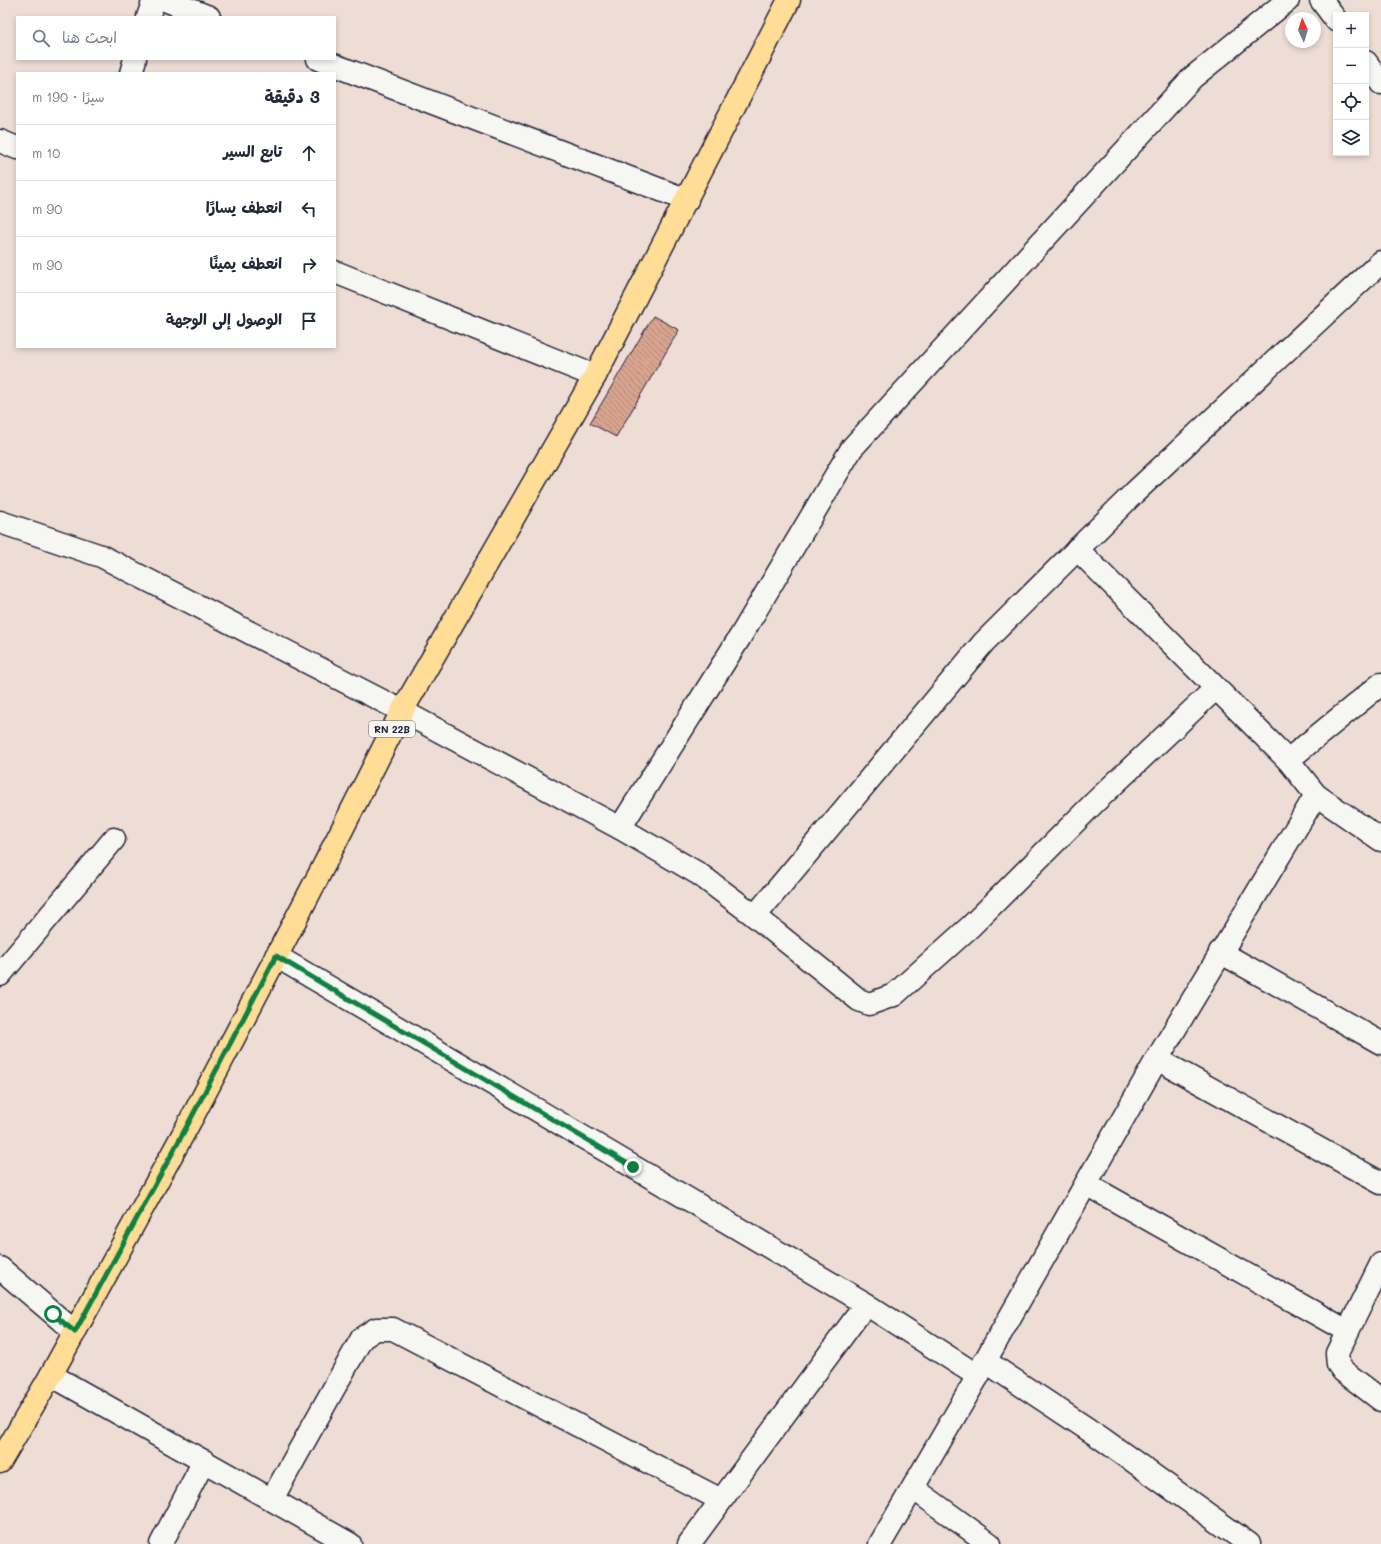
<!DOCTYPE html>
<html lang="ar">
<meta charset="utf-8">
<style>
:root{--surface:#fff;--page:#f2f2f3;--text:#1f2937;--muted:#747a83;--line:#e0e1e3}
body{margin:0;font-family:Mali,"Playpen Sans Arabic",sans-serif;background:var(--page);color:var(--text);direction:rtl}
.controls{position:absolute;right:12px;top:12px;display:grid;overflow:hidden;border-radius:0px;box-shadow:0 2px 6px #0003}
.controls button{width:36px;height:36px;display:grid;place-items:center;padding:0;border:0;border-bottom:1px solid var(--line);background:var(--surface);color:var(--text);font:20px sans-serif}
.compass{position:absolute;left:1285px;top:12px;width:36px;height:36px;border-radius:50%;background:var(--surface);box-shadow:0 2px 6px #0003;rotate:356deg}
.stop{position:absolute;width:12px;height:12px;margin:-9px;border:3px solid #0b8043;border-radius:50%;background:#fff}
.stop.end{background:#0b8043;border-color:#fff;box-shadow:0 1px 4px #0008}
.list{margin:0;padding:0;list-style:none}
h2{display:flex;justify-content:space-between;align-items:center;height:52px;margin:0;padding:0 16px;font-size:17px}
h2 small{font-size:13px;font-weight:400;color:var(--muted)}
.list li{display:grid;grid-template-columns:26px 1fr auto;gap:12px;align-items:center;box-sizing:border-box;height:56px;padding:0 16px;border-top:1px solid var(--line)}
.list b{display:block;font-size:15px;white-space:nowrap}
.list em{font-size:13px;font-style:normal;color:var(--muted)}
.icon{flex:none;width:22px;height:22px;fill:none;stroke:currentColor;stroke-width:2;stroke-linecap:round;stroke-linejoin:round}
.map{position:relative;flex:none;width:1381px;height:1544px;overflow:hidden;direction:ltr}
.search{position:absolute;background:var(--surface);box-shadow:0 2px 6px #0003;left:16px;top:16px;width:320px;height:44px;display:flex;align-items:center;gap:10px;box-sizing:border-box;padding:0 14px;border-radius:0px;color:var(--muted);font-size:15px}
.panel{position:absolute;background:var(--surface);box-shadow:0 2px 6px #0003;left:16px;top:72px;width:320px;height:276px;border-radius:0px;direction:rtl}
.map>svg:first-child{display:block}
</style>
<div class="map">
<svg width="1381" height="1544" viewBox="0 0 1381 1544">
<defs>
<pattern id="building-back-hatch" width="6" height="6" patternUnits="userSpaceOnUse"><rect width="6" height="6" fill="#d9a48f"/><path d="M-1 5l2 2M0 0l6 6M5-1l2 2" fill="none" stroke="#b08576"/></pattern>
</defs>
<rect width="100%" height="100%" fill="#edddd4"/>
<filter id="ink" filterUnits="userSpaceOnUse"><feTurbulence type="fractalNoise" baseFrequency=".025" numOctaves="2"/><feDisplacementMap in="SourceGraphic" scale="8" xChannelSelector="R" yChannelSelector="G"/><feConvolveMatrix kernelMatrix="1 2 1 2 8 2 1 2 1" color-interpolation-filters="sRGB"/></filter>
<g filter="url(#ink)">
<path fill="url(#building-back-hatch)" stroke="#22223b" d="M653,316L679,330L616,437L590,423Z"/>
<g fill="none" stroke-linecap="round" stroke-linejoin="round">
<g stroke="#22223b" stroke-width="25">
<g id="minor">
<path d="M165,0L209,17"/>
<path d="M1321,0L1336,20"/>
<path d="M148,17L154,0"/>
<path d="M318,59L687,200"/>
<path d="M1366,62L1381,83"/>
<path d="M131,73L135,59"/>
<path d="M0,141L17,148"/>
<path d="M335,272L595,376"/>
<path d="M0,522L101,556L402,711L620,828L699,874L755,916L859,1000L869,1004L894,995L971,926L1095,802L1215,689"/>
<path d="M1077,549L1288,760L1316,795L1381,840"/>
<path d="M1288,760L1381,684"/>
<path d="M620,828L740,637L852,448L1192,78L1288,0"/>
<path d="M755,916L984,642L1134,493L1381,262"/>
<path d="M1220,952L1381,1043"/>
<path d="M276,956L866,1304L978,1376"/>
<path d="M0,975L114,839"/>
<path d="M1157,1059L1381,1183"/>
<path d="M1086,1184L1347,1331"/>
<path d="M1381,1264L1337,1353L1338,1364L1343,1371L1381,1400"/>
<path d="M0,1268L75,1332"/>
<path d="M985,1361L1101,1438L1249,1544"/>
<path d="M51,1375L350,1544"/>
<path d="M913,1488L990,1544"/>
<path d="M272,1499L362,1338L376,1329H393L721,1500"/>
<path d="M161,1544L204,1461"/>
<path d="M689,1544L866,1304"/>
<path d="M880,1544L978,1376L985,1361L1157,1059L1316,795"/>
</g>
</g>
<g stroke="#22223b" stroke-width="25">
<path id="major" d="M0,1462L51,1375L194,1114L321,871L402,711L595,376L789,0"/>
</g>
<use href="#minor" stroke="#f6f6f2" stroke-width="22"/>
<use href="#major" stroke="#ffdd96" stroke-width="22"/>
</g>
</g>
<g fill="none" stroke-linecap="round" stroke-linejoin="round" filter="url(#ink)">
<path stroke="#0b8043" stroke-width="5" d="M53,1314L75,1332L187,1126L276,956L633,1167"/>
</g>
<g text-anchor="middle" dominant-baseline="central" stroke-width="3" stroke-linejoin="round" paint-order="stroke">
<rect fill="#f6f6f2" stroke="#626272" stroke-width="1" x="369" y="721" width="46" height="16" rx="3"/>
<g font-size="10" font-weight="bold" fill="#22223b">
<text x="392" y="729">RN 22B</text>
</g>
</g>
</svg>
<div class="controls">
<button>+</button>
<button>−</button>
<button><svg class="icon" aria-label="locate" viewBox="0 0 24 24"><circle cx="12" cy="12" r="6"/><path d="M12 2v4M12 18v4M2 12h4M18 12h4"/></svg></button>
<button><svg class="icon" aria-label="layers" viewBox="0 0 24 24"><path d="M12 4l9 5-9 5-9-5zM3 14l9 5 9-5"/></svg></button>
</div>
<svg class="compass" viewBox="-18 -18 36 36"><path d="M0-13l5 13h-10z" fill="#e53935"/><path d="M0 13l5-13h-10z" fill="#747a83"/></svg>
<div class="stop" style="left:53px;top:1314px"></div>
<div class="stop end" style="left:633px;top:1167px"></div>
<div class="search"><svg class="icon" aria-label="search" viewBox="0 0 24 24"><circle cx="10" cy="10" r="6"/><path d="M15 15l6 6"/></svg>ابحث هنا</div>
<section class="panel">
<h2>3 دقيقة<small>سيرًا · 190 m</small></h2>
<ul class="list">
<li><svg class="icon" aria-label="ahead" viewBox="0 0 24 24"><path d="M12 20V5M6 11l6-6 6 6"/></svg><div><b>تابع السير</b></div><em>10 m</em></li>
<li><svg class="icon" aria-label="left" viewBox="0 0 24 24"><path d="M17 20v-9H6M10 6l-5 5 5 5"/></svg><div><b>انعطف يسارًا</b></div><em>90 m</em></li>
<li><svg class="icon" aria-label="right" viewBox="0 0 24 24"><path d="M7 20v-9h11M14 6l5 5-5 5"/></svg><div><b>انعطف يمينًا</b></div><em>90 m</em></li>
<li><svg class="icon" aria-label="arrive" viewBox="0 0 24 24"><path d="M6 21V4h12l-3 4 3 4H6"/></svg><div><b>الوصول إلى الوجهة</b></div></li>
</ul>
</section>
</div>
